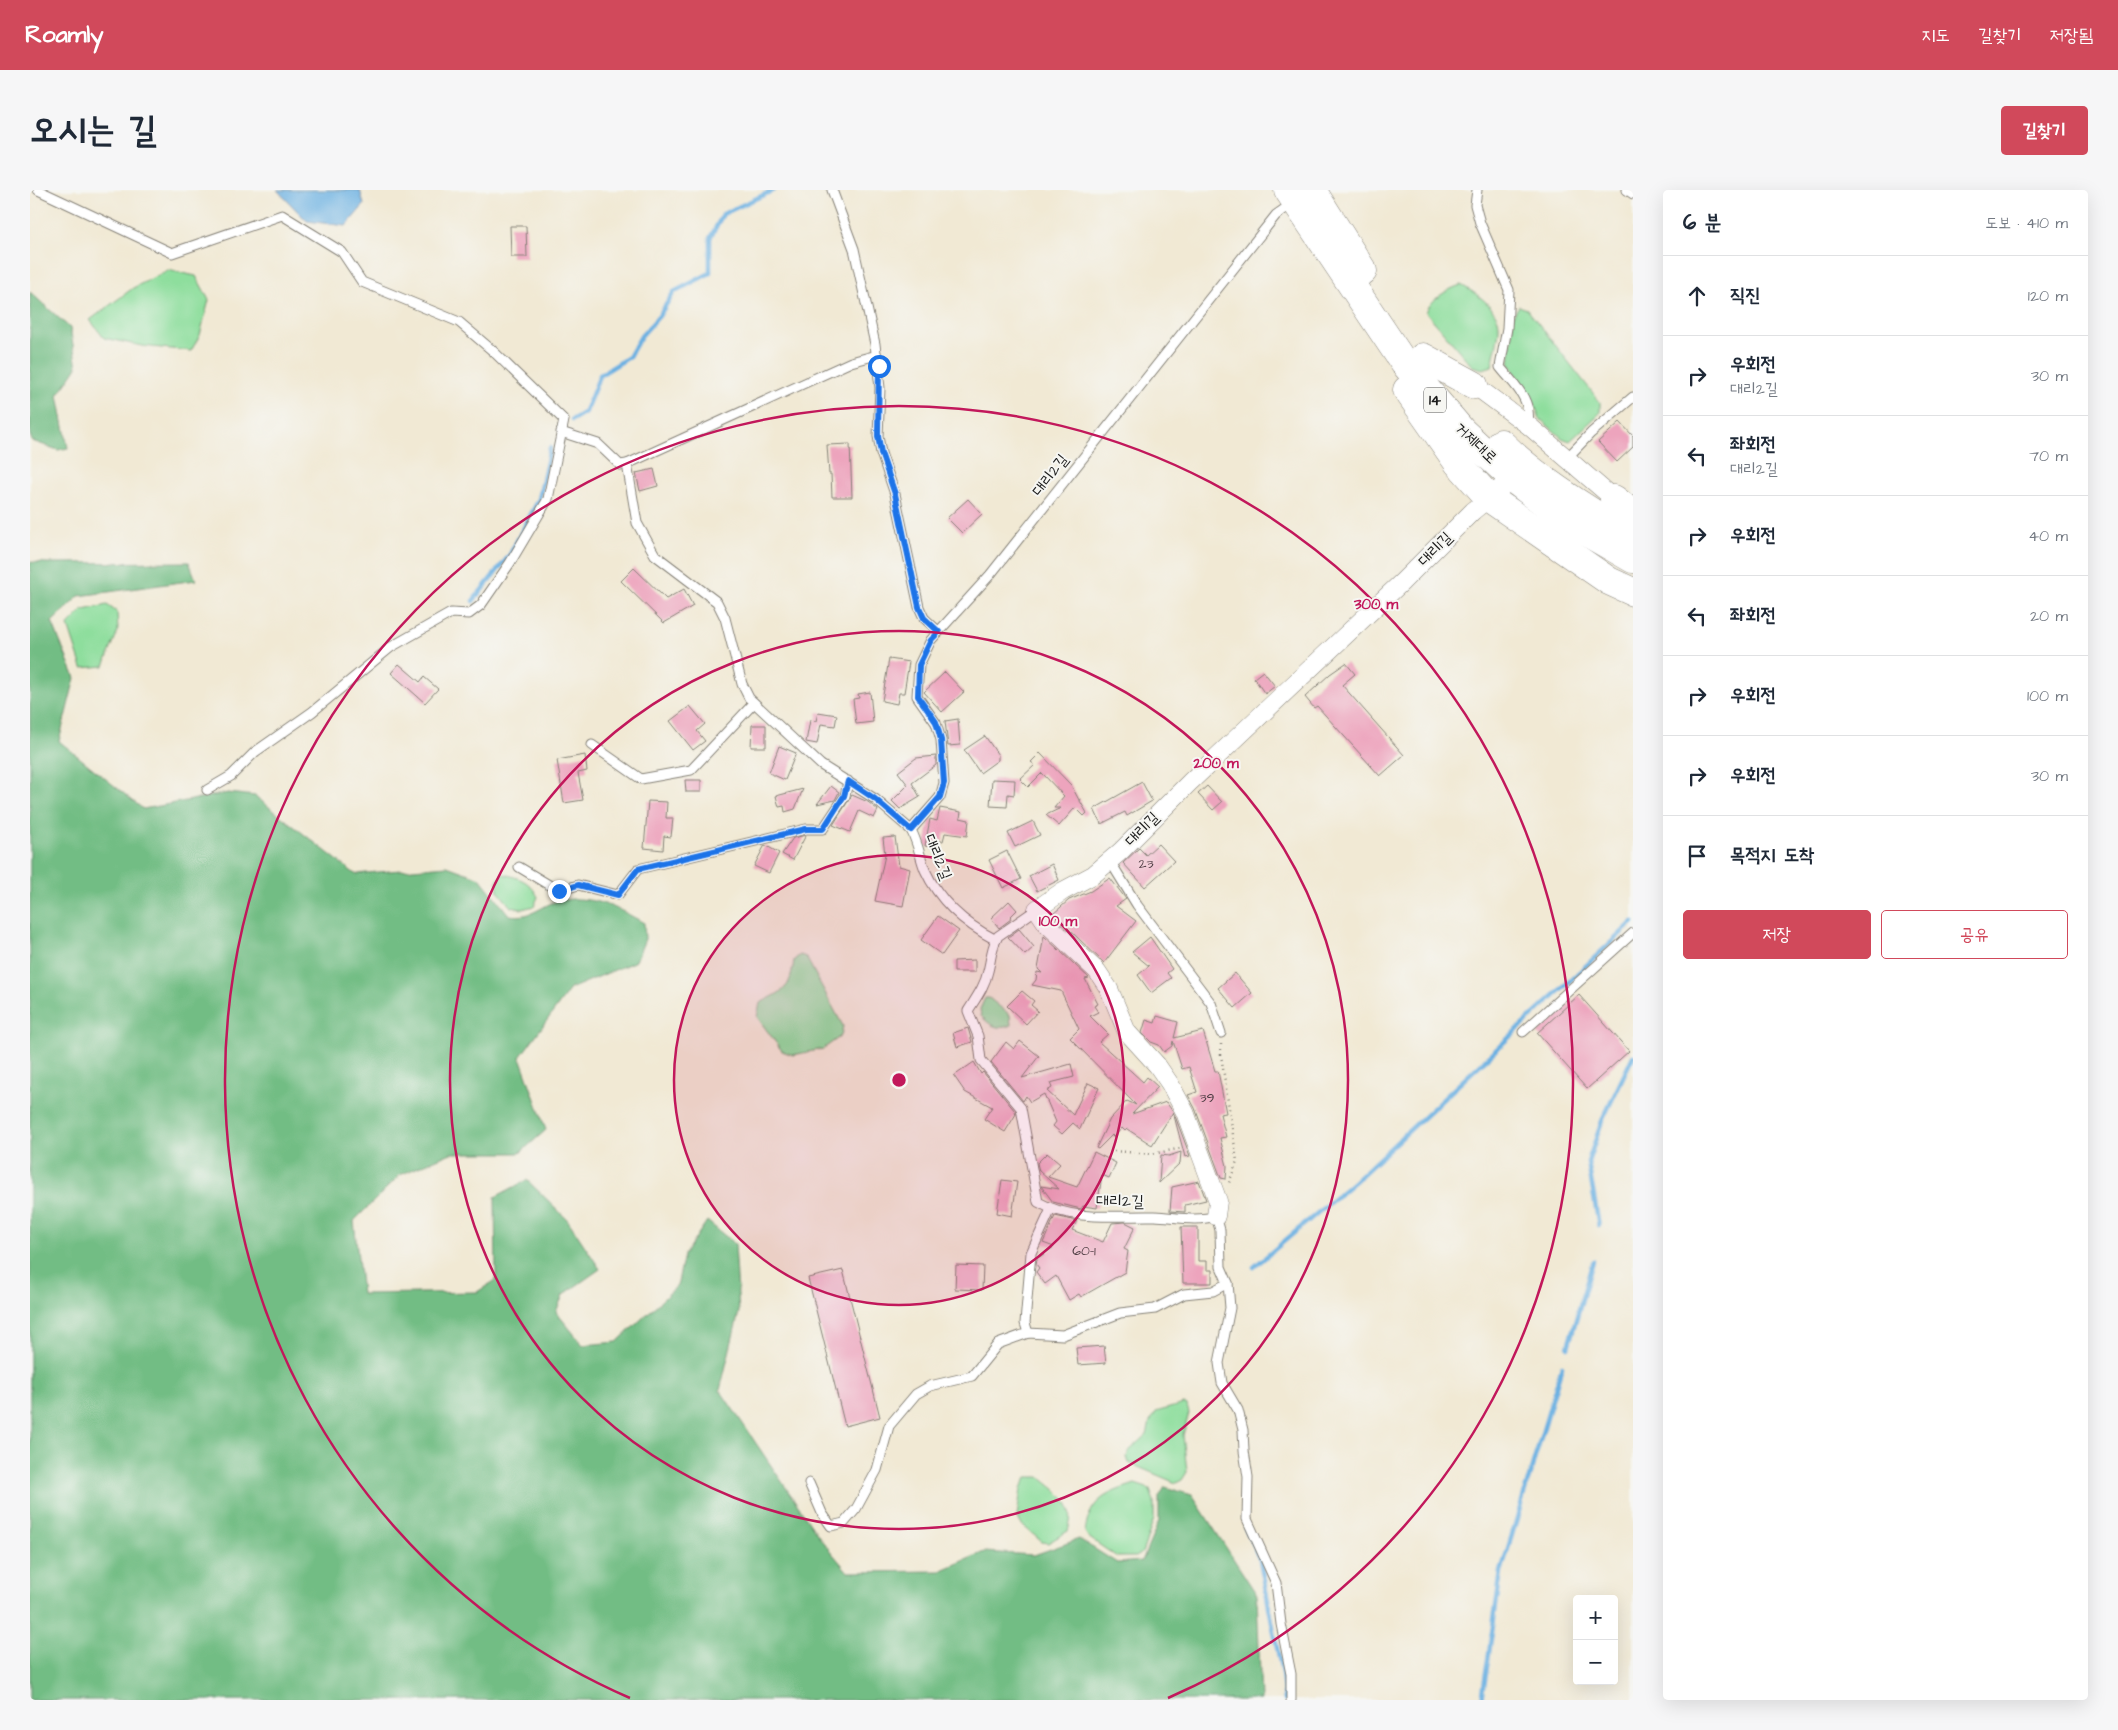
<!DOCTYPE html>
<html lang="ko">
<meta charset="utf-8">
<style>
:root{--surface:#fff;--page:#f6f6f7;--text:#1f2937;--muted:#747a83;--line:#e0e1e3;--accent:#d1495b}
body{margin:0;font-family:"Architects Daughter","Poor Story",sans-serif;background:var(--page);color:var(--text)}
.controls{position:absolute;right:15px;bottom:15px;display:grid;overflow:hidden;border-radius:5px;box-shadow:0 5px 20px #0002}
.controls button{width:45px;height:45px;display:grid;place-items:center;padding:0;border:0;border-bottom:1px solid var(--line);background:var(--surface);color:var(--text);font:25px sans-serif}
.stop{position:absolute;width:15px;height:15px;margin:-11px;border:4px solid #1a73e8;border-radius:50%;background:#fff}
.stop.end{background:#1a73e8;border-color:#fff;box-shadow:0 1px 5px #0008}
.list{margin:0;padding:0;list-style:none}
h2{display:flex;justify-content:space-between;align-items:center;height:65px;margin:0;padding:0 20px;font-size:21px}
h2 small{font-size:16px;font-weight:400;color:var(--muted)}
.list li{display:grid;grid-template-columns:32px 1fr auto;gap:15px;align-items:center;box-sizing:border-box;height:80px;padding:0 20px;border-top:1px solid var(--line)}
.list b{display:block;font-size:19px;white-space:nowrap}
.list p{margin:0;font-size:16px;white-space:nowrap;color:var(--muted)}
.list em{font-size:16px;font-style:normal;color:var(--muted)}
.actions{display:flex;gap:10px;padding:15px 20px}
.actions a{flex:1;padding:11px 0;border:1px solid var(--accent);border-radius:5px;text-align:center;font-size:18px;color:var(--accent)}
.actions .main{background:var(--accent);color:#fff}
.icon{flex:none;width:28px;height:28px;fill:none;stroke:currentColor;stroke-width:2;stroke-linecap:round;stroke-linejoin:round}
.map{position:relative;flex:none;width:1603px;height:1510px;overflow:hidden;border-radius:5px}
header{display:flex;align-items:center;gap:30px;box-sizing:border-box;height:70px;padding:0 25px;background:var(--accent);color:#fff}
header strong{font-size:24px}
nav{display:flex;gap:28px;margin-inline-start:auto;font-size:18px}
.intro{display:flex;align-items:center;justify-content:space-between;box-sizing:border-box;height:120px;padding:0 30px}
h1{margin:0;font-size:35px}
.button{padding:12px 22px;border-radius:5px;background:var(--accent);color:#fff;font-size:18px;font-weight:700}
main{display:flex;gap:30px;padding:0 30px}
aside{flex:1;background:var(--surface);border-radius:5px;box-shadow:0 5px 20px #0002}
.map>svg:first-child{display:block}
</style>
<header>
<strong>Roamly</strong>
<nav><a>지도</a><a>길찾기</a><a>저장됨</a></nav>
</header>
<div class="intro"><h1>오시는 길</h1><a class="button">길찾기</a></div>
<main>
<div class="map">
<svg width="1603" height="1510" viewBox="0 0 1603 1510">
<rect width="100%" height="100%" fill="#f6f6f2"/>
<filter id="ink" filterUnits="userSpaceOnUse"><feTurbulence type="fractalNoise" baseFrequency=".02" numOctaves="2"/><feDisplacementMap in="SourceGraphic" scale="10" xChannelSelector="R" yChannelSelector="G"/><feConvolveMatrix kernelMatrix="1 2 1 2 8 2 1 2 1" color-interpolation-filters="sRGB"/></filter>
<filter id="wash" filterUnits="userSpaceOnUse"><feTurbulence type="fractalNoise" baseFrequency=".0096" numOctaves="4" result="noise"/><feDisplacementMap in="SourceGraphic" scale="20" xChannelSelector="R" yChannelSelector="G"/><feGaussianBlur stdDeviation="1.12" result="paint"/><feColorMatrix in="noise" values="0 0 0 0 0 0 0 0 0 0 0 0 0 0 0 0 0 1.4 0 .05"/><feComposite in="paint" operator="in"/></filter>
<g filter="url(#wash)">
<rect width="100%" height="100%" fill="#f1e9d4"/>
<g fill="#8ede9d" stroke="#557d5c">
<path d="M138,80L166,86L179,110L170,145L161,161L112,156L74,148L60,130L103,98Z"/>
<path d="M1431,95C1446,103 1469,118 1469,137C1469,149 1464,163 1462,176L1453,179L1442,176L1396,122C1401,109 1418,99 1431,95Z"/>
<path d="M1489,116L1497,119L1570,212V223L1540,251L1532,248L1509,228L1505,214L1479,173L1484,124Z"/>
<path d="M77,415L87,422L88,441L74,476L52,478L38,435L53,420Z"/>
<path d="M473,684C490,688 500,691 508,707L504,716L492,719L481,717L468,701L467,691Z"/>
<path d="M770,765L776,767L813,836L811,846L793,859L763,865L752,861L727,827L730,813C755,800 760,800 764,770Z"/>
<path d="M955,808H959L980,825L981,835C968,841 960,835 951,826L950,819Z"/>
<path d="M1153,1214L1157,1216L1159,1223L1153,1245L1157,1282L1152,1290L1146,1293L1099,1273L1097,1267L1099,1261L1117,1245L1120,1232L1126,1222Z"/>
<path d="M997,1287H1010C1031,1305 1047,1312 1038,1341L1018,1353L1012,1352L991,1334L987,1326L991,1299Z"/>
<path d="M1105,1294L1120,1299L1124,1312V1329L1112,1363L1106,1367H1087L1058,1347L1055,1342C1060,1309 1075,1304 1105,1294Z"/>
</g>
<g fill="#72bd84" stroke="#476c50">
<path d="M0,102L40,138L47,177L28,205L38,258L28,260L2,251L0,244Z"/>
<path d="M0,372L17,373L159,372L166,390L49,406L22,432L45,488L29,551L113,619L198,603L225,606L325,684L417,676L450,688L479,725C506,729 511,713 533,710C563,705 590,719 614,733L615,749L606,771L540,799L490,867L516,940L490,963H421L370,985L324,1031L332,1104L447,1102L466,1090L465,1007L497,990L537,1029L570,1079L533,1105L526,1122L553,1155L587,1152L647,1096L654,1065L677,1031L705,1054L709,1122L690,1200L792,1351L818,1382L910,1381L954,1362L1004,1365L1049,1349L1087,1373L1112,1371L1129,1331V1307L1135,1297L1162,1305L1227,1405L1231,1510H0Z"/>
</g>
<path fill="#6cb1e2" stroke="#44667f" d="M247,0H330L334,15L316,36L277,31Z"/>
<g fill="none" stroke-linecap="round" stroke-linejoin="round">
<g stroke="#6cb1e2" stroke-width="4.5">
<path d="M542,230L555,222L570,185L599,167L611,146L629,126L644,102L680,83V48L693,24L744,0"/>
<path d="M443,411L479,366L509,309L520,258"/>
<path d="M1569,1036L1558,972L1572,931L1603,866"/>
<path d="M1224,1077L1325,991L1603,732"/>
<path d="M1538,1157L1563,1071"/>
<path d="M1216,1339L1230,1370L1252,1483L1255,1510"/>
<path d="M1452,1510L1471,1382L1532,1176"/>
</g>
</g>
<g id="blocks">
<g fill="#eda4bd">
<path d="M480,36H496L497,67H481Z"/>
<path d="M1590,232L1603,246V257L1587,272L1568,252Z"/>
<path d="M820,254L822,307H802L801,284H799L797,255Z"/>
<path d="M624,279L628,296L610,301L606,283Z"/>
<path d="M938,309L952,324L932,343L917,328Z"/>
<path d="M604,378L636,409L654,399L663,416L634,433L591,391Z"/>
<path d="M859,469L879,472L874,503H869L867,514L852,511Z"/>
<path d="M1316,473L1325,484L1312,495L1374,565L1350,586L1287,516L1284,518L1275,507L1300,484Z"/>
<path d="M369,474L390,492L394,487L408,499L395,513L361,483Z"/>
<path d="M1233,481L1245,496L1235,504L1224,488Z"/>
<path d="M915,482L934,502L912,522L894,502Z"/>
<path d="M840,502L843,532L826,534L823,509L829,508L828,504Z"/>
<path d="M660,516L675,534L667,541L675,551L663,560L640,531Z"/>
<path d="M788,522L807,525L805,536L791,534L787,554L776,552L780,530L786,531Z"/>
<path d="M928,529L930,555L918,556L915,531Z"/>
<path d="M722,535H736V557H721Z"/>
<path d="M955,546L968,565V570L950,583L934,560Z"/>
<path d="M749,556L766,563L755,590L739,583Z"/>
<path d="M1010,563L1041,595L1049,610L1051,609L1050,611L1057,623L1054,626L1046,618L1044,619L1029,636L1016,625L1031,618H1024L1034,606L1012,583L998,597L990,589L1005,575L1001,572Z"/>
<path d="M555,565L557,581L548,583L553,610L534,613L527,570Z"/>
<path d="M906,566V575L882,593L890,607L870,619L862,611L878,595L868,582L886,568Z"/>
<path d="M962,589L985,590L984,605L978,604L977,617L960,616Z"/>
<path d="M655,590H671V602H656Z"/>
<path d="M1112,592L1122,611L1097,626L1095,622L1071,634L1064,619Z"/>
<path d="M801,596L809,602L805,610L787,614Z"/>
<path d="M1177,596L1192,612L1183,620L1168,604Z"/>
<path d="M773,599L765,619L755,622L754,616L749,617L746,606Z"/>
<path d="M822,605L838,612L848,620L844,628L829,621L820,642L803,635Z"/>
<path d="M618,611L637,612L636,628H643L641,647L634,646L633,660L614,658Z"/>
<path d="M910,618L931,622L930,628L939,630L937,646L915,643L913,651H909L908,658L895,656L900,629L907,631Z"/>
<path d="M1003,631L1010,645L985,657L978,643Z"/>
<path d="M776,645L763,670L752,664L763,648Z"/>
<path d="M865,647L869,676L880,679L873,716L845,711L855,665L853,648Z"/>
<path d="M1128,654L1144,671L1115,697L1093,673L1109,658L1116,665Z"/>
<path d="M735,655L749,663L739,683L724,676Z"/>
<path d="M977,661L991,689L973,698L959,670Z"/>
<path d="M1022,674L1029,690L1007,701L999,686Z"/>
<path d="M1080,688L1096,709L1086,716L1106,731L1074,773L1023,724L1039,710L1061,701Z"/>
<path d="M979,711L987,720L980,727L981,729L969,738L961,728Z"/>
<path d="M908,726L929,741L912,765L891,750Z"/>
<path d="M989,739L1004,757L995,765L978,747Z"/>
<path d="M1014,746L1059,788L1055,789L1068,814L1064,816L1068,822L1060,826L1078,844L1069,852L1113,892L1117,887L1128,897L1102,924L1136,912L1143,922L1122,955L1097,939L1095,941L1092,938L1084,947L1082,945L1068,959L1066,958L1080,929L1097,911L1106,915L1040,848L1049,839L1031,801L1002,795L1006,790L1007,782L1012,783L1008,779Z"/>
<path d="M1120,747L1142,779L1137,783L1141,788L1121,803L1108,785L1119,776L1102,762Z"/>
<path d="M945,770V782H924V771Z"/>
<path d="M1205,783L1222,803L1205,818L1188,798Z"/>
<path d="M992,801L1004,811L1001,815L1008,821L996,834L977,816Z"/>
<path d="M1549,805L1599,861L1557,899L1507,843Z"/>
<path d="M1127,826L1148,832L1144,848L1173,841L1185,881H1188L1196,923L1190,924L1196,947L1190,948L1197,976L1196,989L1191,988L1165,918L1158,905L1167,902L1159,877L1152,879L1143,851L1142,856L1134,862L1129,855L1121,852L1112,843L1116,830L1125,833Z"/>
<path d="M938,838L942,852L927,857L923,843Z"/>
<path d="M990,851L1009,866L992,888L1041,874L1044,887L1020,893L1022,898L1017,901L1043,925L1058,893L1069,898L1050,939L1043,933L1032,944L1023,936L1026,932L1014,904L1000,912L996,906L993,911L961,872L976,852L984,859Z"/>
<path d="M944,872L951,884L953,882L985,921L986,924L975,942L954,929L962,917L935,902L924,886Z"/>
<path d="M1143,922L1145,926L1160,966L1155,967Z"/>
<path d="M1064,962L1086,973L1079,988L1072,985L1067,1018L1053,1016L1051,1019L1023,1012L1011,996L1029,999L1009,981L1007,973L1017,963L1030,974L1018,987L1047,997Z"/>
<path d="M1151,962L1150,973L1129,993L1131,965L1139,966Z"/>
<path d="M972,990L987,992L982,1026L967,1023Z"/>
<path d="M1169,991L1176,1010L1155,1015V1022L1140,1021L1142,997Z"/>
<path d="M1025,1026L1047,1031L1042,1040L1073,1052L1082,1033L1095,1032L1105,1037L1094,1059L1098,1061L1095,1082L1051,1107L1049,1104L1039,1110L1026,1086L1015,1094L1006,1082L1009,1078L1006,1074L1007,1069L1024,1057L1013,1053Z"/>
<path d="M1151,1037H1168V1071H1177V1080H1182V1093H1153Z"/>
<path d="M926,1075L953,1076L952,1100L925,1099Z"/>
<path d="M813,1080L850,1227L815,1236L778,1088Z"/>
<path d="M1074,1156L1076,1173L1048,1175L1046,1158Z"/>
</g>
</g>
</g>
<g filter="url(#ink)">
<use href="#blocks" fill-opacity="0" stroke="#868278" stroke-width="1"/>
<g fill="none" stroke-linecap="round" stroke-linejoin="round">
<g stroke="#868278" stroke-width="11">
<g id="service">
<path d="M8,0L142,63L252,25L312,62L332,92L429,132L463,161L534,230L518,309L480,373L451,415L439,424L421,423L361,457L282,522L225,562L201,586L177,600"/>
<path d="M802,0L824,59L845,154L850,198L848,246L851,263L865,304L889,417L894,428L909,442"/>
<path d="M1447,0L1445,15L1450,33L1479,100L1477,138L1470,177C1484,195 1502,208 1498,235"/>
<path d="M1597,0L1603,4"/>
<path d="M531,242L568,254L590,275L597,274L821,172L847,165"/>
<path d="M1537,268L1561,243L1603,207"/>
<path d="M597,274L607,333L625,365L687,412L695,428L712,494L719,508L791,575L845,609L881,640"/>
<path d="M562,555L611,589L661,580L724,513"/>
<path d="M1080,671L1107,715L1181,813L1191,843"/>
<path d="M489,677L529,701L548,695L588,705L608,679L776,639H793L815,606L818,591"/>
<path d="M966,750L968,746L1007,719"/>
<path d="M1493,842L1603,743"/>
<path d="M998,1143L995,1133L1001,1063L1021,1019"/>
<path d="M779,1293L792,1323L801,1336L814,1333L826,1319L847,1280L859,1236L886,1204L900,1196L942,1186L968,1154L998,1143L1033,1145L1090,1123L1125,1119L1154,1104L1183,1101L1198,1093"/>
<path d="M1261,1510V1484L1251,1434L1246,1393L1217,1329L1218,1287L1214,1261L1213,1240L1208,1220L1192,1193L1189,1173L1200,1118L1198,1093L1191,1077L1190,1040L1186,1026C1167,1032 1146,1027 1125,1026C1087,1025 1043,1032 1008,1012L991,918L951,870L948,846L938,821C946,808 955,796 958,781C961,770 961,760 966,750C935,734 910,713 895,680C890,667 888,653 881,640L910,607L914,593L911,550L906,533L887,506L889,475L901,450L960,385L1246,25L1263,13"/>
</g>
</g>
<g stroke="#868278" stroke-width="19">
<g id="minor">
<path d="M1444,195L1498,235L1584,309"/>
<path d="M1186,1026L1188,1011L1155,922L1140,894L1127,875L1097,842L1079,799L1067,781L1017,734L1007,719L1033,701L1063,685L1091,661L1160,592L1372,392L1443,321L1473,296"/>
</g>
</g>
<g stroke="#868278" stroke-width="29">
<g id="trunk">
<path d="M1258,0L1374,173L1432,241L1487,292L1542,334L1603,369"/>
<path d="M1282,0L1333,81"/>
<path d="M1393,167L1444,195"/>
<path d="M1377,200L1428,273L1459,308L1579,391L1603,402"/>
<path d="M1471,253C1509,291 1557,319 1603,348"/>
<path d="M1584,309L1603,324"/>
</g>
</g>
<g stroke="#868278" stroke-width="2.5" stroke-dasharray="1 4" stroke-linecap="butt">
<path d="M1191,854V865L1207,971L1199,993"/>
<path d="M1084,961L1122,964L1152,958"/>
</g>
<use href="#service" stroke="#fff" stroke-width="9"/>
<use href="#minor" stroke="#fff" stroke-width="18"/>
<use href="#trunk" stroke="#fff" stroke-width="28"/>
</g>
</g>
<g fill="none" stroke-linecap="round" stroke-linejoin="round" filter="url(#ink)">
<path stroke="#1a73e8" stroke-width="6" d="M529,701L548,695L588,705L608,679L776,639H793L814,606L818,591L845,609L881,640L910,607L914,593L911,550L906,532L888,506L889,475L901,450L909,442L894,428L889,417L865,304L851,263L848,246L849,176"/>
</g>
<circle cx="869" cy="890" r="225" fill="#c2185b" fill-opacity=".12"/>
<g fill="none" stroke="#c2185b" stroke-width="2.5">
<circle cx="869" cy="890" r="225"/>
<circle cx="869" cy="890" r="449"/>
<path d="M600 1508A674 674 0 1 1 1138 1508"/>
</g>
<g text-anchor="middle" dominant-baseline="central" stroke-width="4" stroke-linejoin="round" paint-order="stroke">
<g font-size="14" fill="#503e44">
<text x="1116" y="674">23</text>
<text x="1177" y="908">39</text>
<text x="1054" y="1061">60-1</text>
</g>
<rect fill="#f6f6f2" stroke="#5d5d5c" stroke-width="1" x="1394" y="197.5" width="22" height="25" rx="4"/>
<g font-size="15" font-weight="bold" fill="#1c1c1c">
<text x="1405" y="210">14</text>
</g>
<g font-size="16" fill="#1c1c1c" stroke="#f6f6f2">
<text transform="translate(1446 253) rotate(44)">거제대로</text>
<text transform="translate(1020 285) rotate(-52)">대리2길</text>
<text transform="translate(1405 359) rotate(-45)">대리1길</text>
<text transform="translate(1112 639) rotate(-45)">대리1길</text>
<text transform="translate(908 667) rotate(68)">대리2길</text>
<text transform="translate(1090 1011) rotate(1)">대리2길</text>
</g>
</g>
<circle cx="869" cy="890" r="8" fill="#c2185b" stroke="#f6f6f2" stroke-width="2.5"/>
<g font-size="15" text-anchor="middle" font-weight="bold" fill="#c2185b" stroke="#f6f6f2" stroke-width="4" stroke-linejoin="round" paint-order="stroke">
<text x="1346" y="419">300 m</text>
<text x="1186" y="578">200 m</text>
<text x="1028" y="736">100 m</text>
</g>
</svg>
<div class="controls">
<button>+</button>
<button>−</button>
</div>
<div class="stop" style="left:849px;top:176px"></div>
<div class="stop end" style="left:529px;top:701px"></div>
</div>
<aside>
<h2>6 분<small>도보 · 410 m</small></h2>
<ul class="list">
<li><svg class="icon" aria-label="ahead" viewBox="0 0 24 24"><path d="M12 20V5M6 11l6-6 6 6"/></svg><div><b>직진</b></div><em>120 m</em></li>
<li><svg class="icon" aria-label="right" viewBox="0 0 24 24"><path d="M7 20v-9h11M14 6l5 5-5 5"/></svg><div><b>우회전</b><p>대리2길</p></div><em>30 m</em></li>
<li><svg class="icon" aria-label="left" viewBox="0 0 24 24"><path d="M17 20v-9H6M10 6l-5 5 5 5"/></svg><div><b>좌회전</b><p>대리2길</p></div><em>70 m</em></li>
<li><svg class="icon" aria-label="right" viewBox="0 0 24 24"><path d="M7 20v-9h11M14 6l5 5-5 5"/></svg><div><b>우회전</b></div><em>40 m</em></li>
<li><svg class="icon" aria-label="left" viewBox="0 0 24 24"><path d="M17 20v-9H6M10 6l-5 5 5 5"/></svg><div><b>좌회전</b></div><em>20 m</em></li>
<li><svg class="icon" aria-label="right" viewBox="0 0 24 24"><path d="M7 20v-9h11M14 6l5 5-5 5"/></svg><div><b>우회전</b></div><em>100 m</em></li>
<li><svg class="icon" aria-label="right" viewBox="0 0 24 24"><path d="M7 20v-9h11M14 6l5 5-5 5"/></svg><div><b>우회전</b></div><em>30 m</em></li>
<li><svg class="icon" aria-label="arrive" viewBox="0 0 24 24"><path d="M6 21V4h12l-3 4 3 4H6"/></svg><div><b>목적지 도착</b></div></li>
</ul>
<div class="actions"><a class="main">저장</a><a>공유</a></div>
</aside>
</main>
